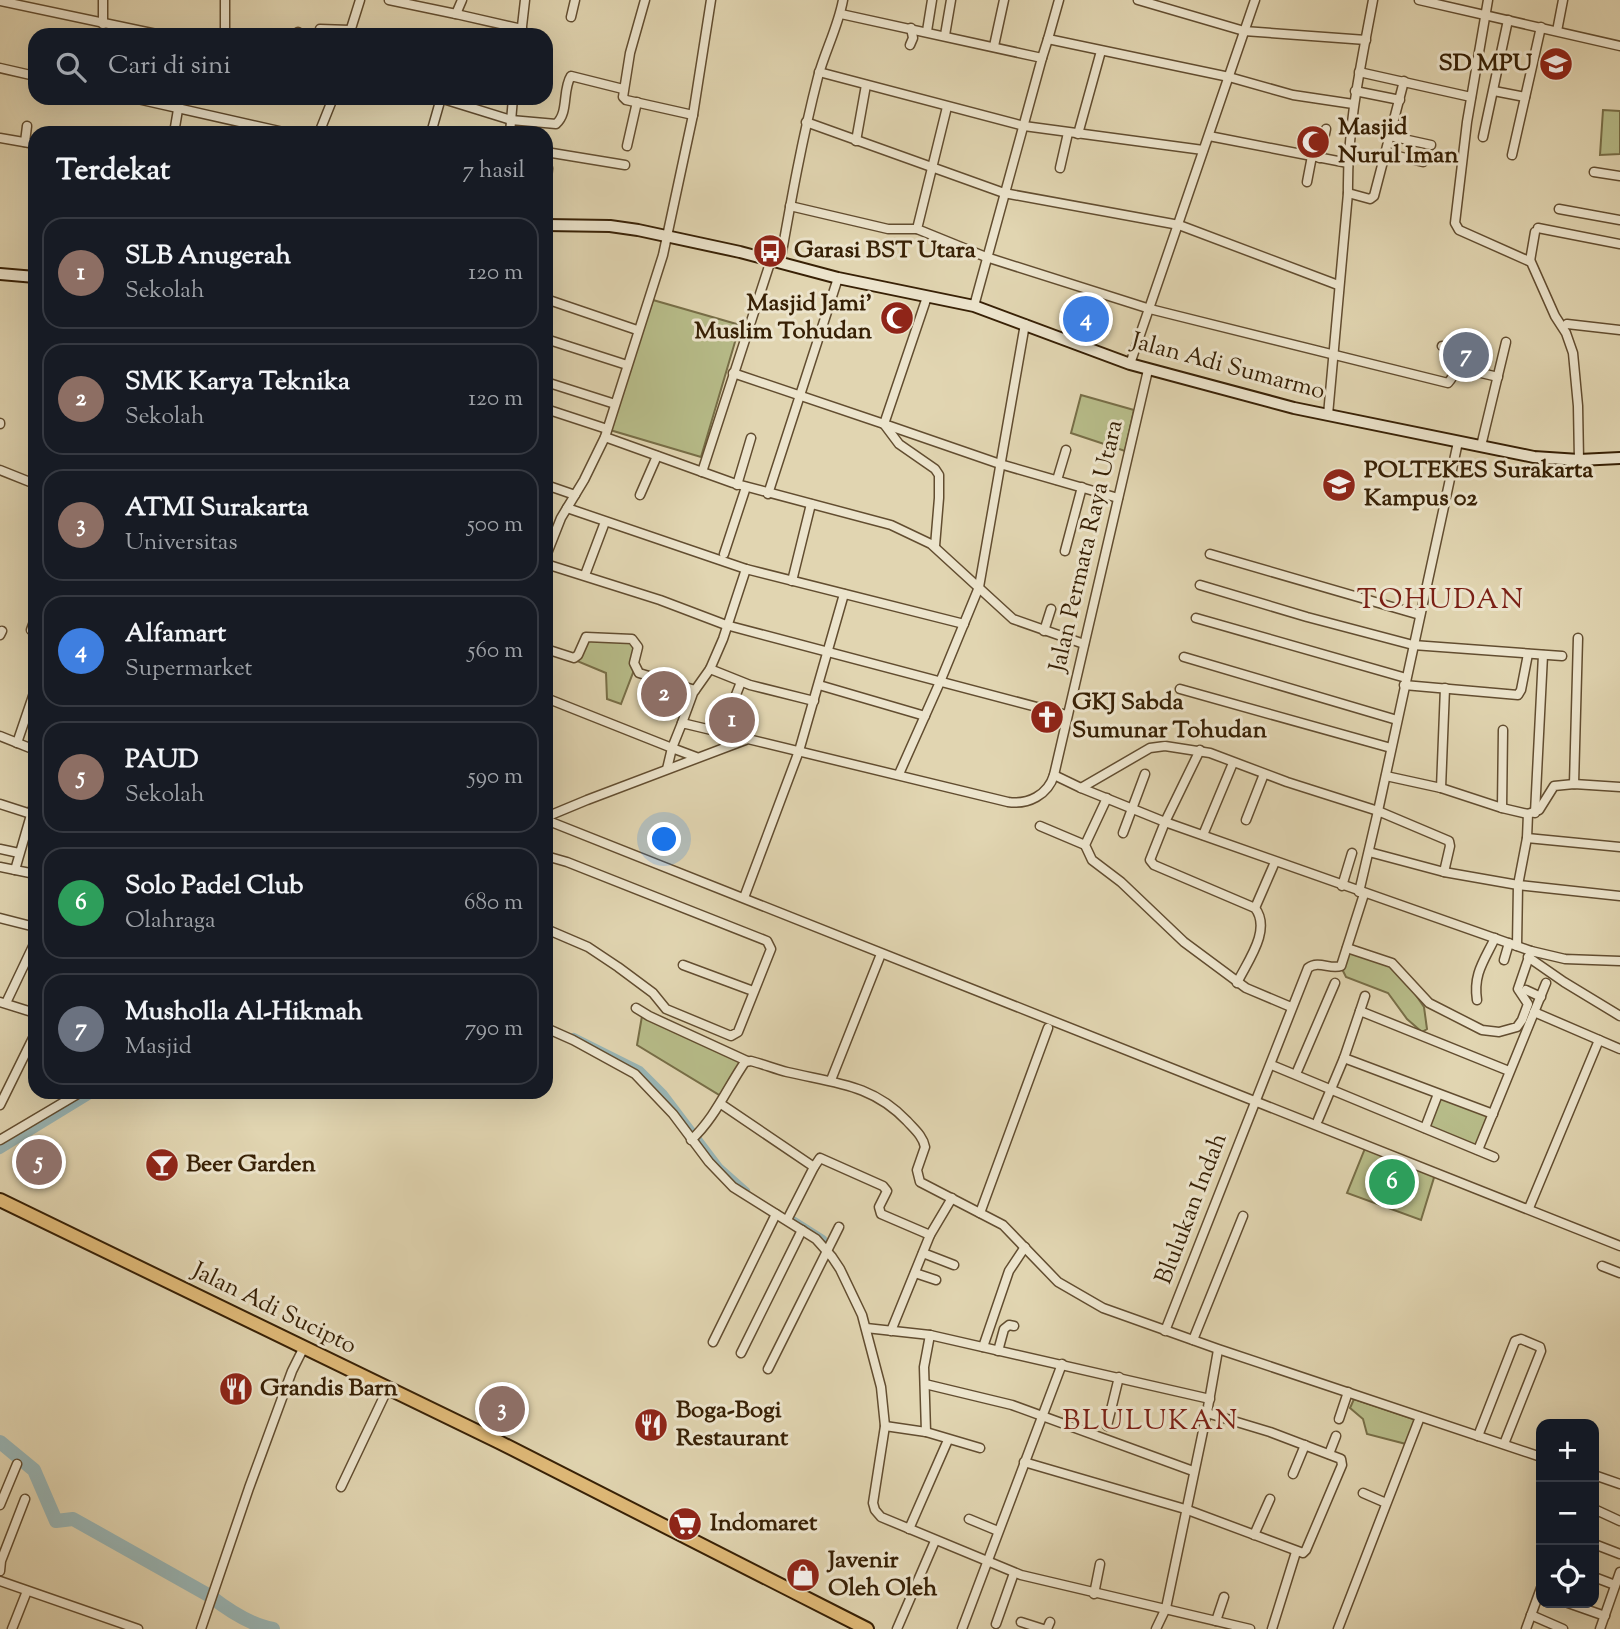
<!DOCTYPE html>
<html lang="id">
<meta charset="utf-8">
<style>
:root{--surface:#171b24;--page:#242831;--text:#f1f3f6;--muted:#9ea1a6;--line:#363941;--accent:#c59692}
body{margin:0;font-family:"Sorts Mill Goudy",serif;background:var(--page);color:var(--text)}
.controls{position:absolute;right:21px;bottom:21px;display:grid;overflow:hidden;border-radius:14px;box-shadow:0 7px 28px #0002}
.controls button{width:63px;height:63px;display:grid;place-items:center;padding:0;border:0;border-bottom:2px solid var(--line);background:var(--surface);color:var(--text);font:35px sans-serif}
.you{position:absolute;left:665px;top:840px;width:24px;height:24px;margin:-18px;border:5px solid #fff;border-radius:50%;background:#1a73e8;box-shadow:0 0 0 10px #1a73e833}
.badge{display:grid;place-items:center;width:46px;height:46px;border-radius:50%;background:var(--accent);color:#fff;font-size:23px;font-weight:700}
.pin{position:absolute;translate:-50% -50%;border:4px solid #fff;box-shadow:0 2px 7px #0006}
.list{margin:0;padding:0;list-style:none}
h2{display:flex;justify-content:space-between;align-items:center;height:91px;margin:0;padding:0 28px;font-size:30px}
h2 small{font-size:23px;font-weight:400;color:var(--muted)}
.list li{display:grid;grid-template-columns:46px 1fr auto;gap:21px;align-items:center;box-sizing:border-box;height:112px;margin:0 14px 14px;padding:0 14px;border:2px solid var(--line);border-radius:21px}
.list b{display:block;font-size:26px;white-space:nowrap}
.list p{margin:0;font-size:23px;white-space:nowrap;color:var(--muted)}
.list em{font-size:23px;font-style:normal;color:var(--muted)}
.icon{flex:none;width:38px;height:38px;fill:none;stroke:currentColor;stroke-width:2;stroke-linecap:round;stroke-linejoin:round}
.map{position:relative;flex:none;width:1620px;height:1629px;overflow:hidden}
.search{position:absolute;background:var(--surface);box-shadow:0 7px 28px #0002;left:28px;top:28px;width:525px;height:77px;display:flex;align-items:center;gap:18px;box-sizing:border-box;padding:0 24px;border-radius:21px;color:var(--muted);font-size:26px}
.panel{position:absolute;background:var(--surface);box-shadow:0 7px 28px #0002;left:28px;top:126px;width:525px;height:973px;border-radius:21px}
.map>svg:first-child{display:block}
</style>
<div class="map">
<svg width="1620" height="1629" viewBox="0 0 1620 1629">
<rect width="100%" height="100%" fill="#e1d5b1"/>
<filter id="stains"><feTurbulence type="fractalNoise" baseFrequency=".00286" numOctaves="4"/><feColorMatrix values="0 0 0 0 .2 0 0 0 0 .09 0 0 0 0 .02 0 0 0 .5 -.17"/></filter>
<radialGradient id="worn" r=".72"><stop offset=".6" stop-color="#630" stop-opacity="0"/><stop offset="1" stop-color="#630" stop-opacity=".3"/></radialGradient>
<g fill="#b7bc89" stroke="#776e47" stroke-width="2">
<path d="M1603,110L1620,111V154L1600,155Z"/>
<path d="M653,300L740,325L701,457L610,430Z"/>
<path d="M1081,395L1134,410L1125,451L1071,433Z"/>
<path d="M585,640L635,643L634,670L621,704L607,699L606,673L577,661Z"/>
<path d="M1349,951L1387,964L1402,975L1424,1007L1427,1029L1422,1032L1407,1019L1388,993L1346,977L1341,967Z"/>
<path d="M642,1016L742,1061L721,1096L637,1045Z"/>
<path d="M1440,1098L1489,1114L1476,1147L1428,1127Z"/>
<path d="M1366,1146L1436,1171L1421,1220L1347,1193Z"/>
<path d="M1354,1399L1413,1419L1415,1421L1406,1444L1367,1434L1363,1419L1350,1408Z"/>
</g>
<g fill="none" stroke-linecap="round" stroke-linejoin="round">
<g stroke="#99b6b6" stroke-width="8">
<path d="M574,1037L640,1070L663,1093L719,1167L746,1191"/>
<path d="M0,1150L95,1092"/>
<path d="M790,1218L823,1239"/>
</g>
<path stroke="#99b6b6" stroke-width="14" d="M0,1442L34,1470L56,1521L73,1519L210,1596C228,1610 251,1625 273,1629"/>
<g stroke="#624d30" stroke-width="11">
<g id="minor">
<path d="M389,0L456,14L462,0"/>
<path d="M645,0L630,53L623,97L626,100L693,115"/>
<path d="M1059,0L1048,39L1229,77L1293,95L1353,104"/>
<path d="M1138,0L1244,31L1366,40"/>
<path d="M1419,0L1620,46"/>
<path d="M1488,0L1467,122L1455,223L1459,230L1531,262L1555,316L1566,333L1573,353L1578,406L1579,460"/>
<path d="M0,1L161,35"/>
<path d="M456,14L522,29"/>
<path d="M841,14L1042,58L974,306"/>
<path d="M571,17L575,0"/>
<path d="M103,24V0"/>
<path d="M320,29L350,30"/>
<path d="M927,31L932,0"/>
<path d="M1557,31L1563,0"/>
<path d="M225,35V0"/>
<path d="M298,35V32"/>
<path d="M349,35L360,0"/>
<path d="M521,35L525,0"/>
<path d="M945,35L951,0"/>
<path d="M910,45L913,38L911,28"/>
<path d="M994,46L1004,0"/>
<path d="M1042,58L1048,39"/>
<path d="M0,68L35,76"/>
<path d="M819,72L1024,126L1203,150"/>
<path d="M1359,72L1471,97"/>
<path d="M1355,91L1400,100"/>
<path d="M1494,91L1525,97"/>
<path d="M133,98L288,133"/>
<path d="M440,98L511,120L556,124C569,113 562,90 571,76L623,89"/>
<path d="M947,107L917,229L986,257L1150,309L1448,383C1455,375 1461,361 1456,351L1442,346"/>
<path d="M806,122L1004,193L1179,225L1338,285"/>
<path d="M174,133L180,98"/>
<path d="M319,133L333,98"/>
<path d="M431,133L441,98"/>
<path d="M510,133L513,98"/>
<path d="M1078,134L1101,51"/>
<path d="M1209,136L1348,163"/>
<path d="M1390,136L1431,145"/>
<path d="M1483,137L1508,20"/>
<path d="M0,138L35,144"/>
<path d="M856,141L866,85"/>
<path d="M25,142L27,126"/>
<path d="M627,146L637,102"/>
<path d="M546,152L625,165"/>
<path d="M1385,153L1423,162"/>
<path d="M1512,155L1541,27"/>
<path d="M1320,158L1326,129"/>
<path d="M1060,168L1068,133"/>
<path d="M1594,172L1620,176"/>
<path d="M1307,182L1312,156"/>
<path d="M546,190L548,168"/>
<path d="M1348,193L1370,199L1374,196L1404,81"/>
<path d="M790,206L888,229H917"/>
<path d="M1559,209L1620,220"/>
<path d="M1538,228L1620,244"/>
<path d="M1530,261L1535,232"/>
<path d="M780,263C791,201 802,139 818,77C825,51 838,27 843,0"/>
<path d="M927,297L884,424L1000,464L1118,498"/>
<path d="M546,299L637,330"/>
<path d="M1567,324L1620,330"/>
<path d="M546,339L627,365"/>
<path d="M1130,364L1255,0"/>
<path d="M1456,367L1498,377"/>
<path d="M733,373L884,424L899,444L935,469L939,475V498L935,546"/>
<path d="M546,382L615,404"/>
<path d="M546,409L607,429"/>
<path d="M1328,415L1348,193C1347,126 1361,65 1373,0"/>
<path d="M0,424V423"/>
<path d="M605,437L733,483L891,525L931,544L1013,619L1084,644"/>
<path d="M1481,446L1506,342"/>
<path d="M0,470L35,484"/>
<path d="M702,472L771,260"/>
<path d="M1057,480L1066,450"/>
<path d="M546,485L575,495"/>
<path d="M737,485L751,438"/>
<path d="M768,494L838,278"/>
<path d="M640,495L657,456"/>
<path d="M567,508L746,569L964,624"/>
<path d="M1065,551L1082,487"/>
<path d="M724,554L746,487"/>
<path d="M1210,554L1420,615"/>
<path d="M546,556L561,518L584,480L605,437L663,255L693,115L711,0"/>
<path d="M546,564L660,600L726,625L1067,715"/>
<path d="M585,575L605,522"/>
<path d="M792,581L811,504"/>
<path d="M1200,585L1307,617L1413,645L1562,656"/>
<path d="M1196,618L1406,678"/>
<path d="M31,630L35,619"/>
<path d="M1044,631L1051,609"/>
<path d="M0,635L2,631"/>
<path d="M546,649L574,658L578,655L586,637L632,639L638,647L634,663L639,673L695,690"/>
<path d="M1184,657L1397,720"/>
<path d="M710,669L723,639L746,569"/>
<path d="M819,685L925,716"/>
<path d="M1404,685L1518,695L1521,690L1528,654"/>
<path d="M1180,689L1391,748"/>
<path d="M546,698L672,748L682,723L745,738"/>
<path d="M730,710L741,682"/>
<path d="M682,723L693,693L710,669L750,685L814,701"/>
<path d="M0,736L35,750"/>
<path d="M17,743L35,690"/>
<path d="M1200,750L1165,822L1150,860L1154,865L1255,908C1272,930 1247,962 1237,983"/>
<path d="M667,769L672,748L696,757"/>
<path d="M899,774L940,682L979,587L1025,324"/>
<path d="M1054,775L1081,788L1165,822L1531,951L1565,959L1620,961"/>
<path d="M1386,776L1441,788L1502,808L1528,814L1539,810L1554,786L1574,784L1620,787"/>
<path d="M1574,784L1578,638"/>
<path d="M1081,788L1150,748L1165,746L1210,753L1287,782L1378,811L1458,442"/>
<path d="M1441,788L1445,688"/>
<path d="M1107,798L1085,845L1092,860L1121,882L1184,942L1246,988L1291,1007"/>
<path d="M0,804L31,814"/>
<path d="M1502,808L1503,730"/>
<path d="M1535,813L1543,655"/>
<path d="M546,817L587,800L748,739L1008,802C1028,805 1048,795 1054,775L1148,370"/>
<path d="M546,820L1620,1246"/>
<path d="M1246,820L1264,774"/>
<path d="M1040,826L1085,845"/>
<path d="M1123,833L1145,774"/>
<path d="M1203,835L1233,763"/>
<path d="M1527,838L1620,847"/>
<path d="M0,849L19,853"/>
<path d="M1369,852L1444,872L1518,885L1620,896"/>
<path d="M546,856L567,862L767,941L771,949L738,1032L731,1036L666,1009L653,993L618,967L588,947L546,929"/>
<path d="M0,867L35,874"/>
<path d="M15,870L35,801"/>
<path d="M1342,886L1352,853"/>
<path d="M1359,892L1378,811L1449,841L1450,846L1444,872"/>
<path d="M745,895L799,751L844,594"/>
<path d="M1255,908L1275,862"/>
<path d="M0,918L35,927"/>
<path d="M1517,946L1518,885L1527,838L1528,814"/>
<path d="M1347,948L1392,963L1429,1003L1482,1030L1499,1032L1517,1027L1522,1020L1528,1004L1518,989L1531,951"/>
<path d="M1528,957L1564,982L1620,1016"/>
<path d="M1504,960L1509,943"/>
<path d="M683,965L753,991"/>
<path d="M1526,990L1541,997"/>
<path d="M1477,1000C1473,974 1484,961 1495,938"/>
<path d="M0,1002L35,1013"/>
<path d="M6,1003L35,942"/>
<path d="M636,1008L649,1016L747,1061"/>
<path d="M1360,1011L1365,996"/>
<path d="M546,1028L573,1040L635,1074L673,1114L709,1162L733,1187L816,1239L832,1257L840,1269L862,1315L881,1387L885,1426L873,1503L875,1510L881,1517L1021,1575L1250,1629"/>
<path d="M1599,1040L1620,1049"/>
<path d="M1344,1058L1493,1114"/>
<path d="M1274,1066L1494,1157"/>
<path d="M1296,1074L1335,983"/>
<path d="M831,1080L881,954"/>
<path d="M721,1104L814,1167L787,1220"/>
<path d="M0,1105L35,1034"/>
<path d="M1318,1120L1344,1058L1360,1011L1509,1071"/>
<path d="M1425,1128L1438,1094"/>
<path d="M0,1140L81,1092"/>
<path d="M691,1140C715,1118 727,1088 745,1062L751,1061C763,1064 775,1069 787,1072C834,1083 872,1084 907,1121C914,1129 923,1136 925,1147L917,1170L920,1182L1003,1225L1058,1282L1103,1308L1218,1349L1541,1457"/>
<path d="M1478,1150L1546,983"/>
<path d="M814,1167L820,1158L883,1186L887,1191L879,1207L881,1214L930,1235"/>
<path d="M1529,1208L1599,1040L1534,1012"/>
<path d="M980,1213L1048,1028"/>
<path d="M923,1253L954,1265"/>
<path d="M1602,1266L1620,1273"/>
<path d="M915,1273L936,1280"/>
<path d="M866,1328L930,1335L1210,1399"/>
<path d="M891,1331L930,1235L952,1198"/>
<path d="M1165,1331L1308,968C1319,960 1330,970 1341,966L1364,894"/>
<path d="M1193,1340L1243,1216"/>
<path d="M713,1342L776,1214"/>
<path d="M983,1347L1009,1271L1025,1247"/>
<path d="M998,1351L1004,1329L1009,1325L1014,1326"/>
<path d="M741,1353L802,1230"/>
<path d="M768,1369L839,1227"/>
<path d="M925,1384L1012,1405L1193,1471"/>
<path d="M1339,1419L1348,1392"/>
<path d="M885,1426L926,1432L980,1448"/>
<path d="M1107,1426L1119,1377"/>
<path d="M926,1432L924,1367L930,1335"/>
<path d="M1478,1436L1515,1341L1521,1339L1540,1347L1541,1351L1504,1444"/>
<path d="M1329,1454L1336,1436"/>
<path d="M1024,1462L1185,1509L1303,1553L1306,1550L1342,1465L1341,1459L1270,1432L1207,1413"/>
<path d="M1293,1474L1305,1445"/>
<path d="M1594,1475L1620,1484"/>
<path d="M341,1487L388,1388"/>
<path d="M1363,1493L1386,1503"/>
<path d="M0,1505L17,1464"/>
<path d="M1594,1509L1620,1521"/>
<path d="M969,1519L998,1531"/>
<path d="M909,1529L948,1440"/>
<path d="M1254,1535L1270,1499"/>
<path d="M1594,1544L1620,1554"/>
<path d="M0,1571L1,1561L25,1499"/>
<path d="M1594,1577L1615,1585"/>
<path d="M0,1581L138,1629"/>
<path d="M1094,1594L1100,1564"/>
<path d="M1568,1603L1605,1616"/>
<path d="M1531,1615L1563,1629"/>
<path d="M1216,1621L1224,1597"/>
<path d="M1021,1622L1043,1629"/>
<path d="M996,1624L1014,1573"/>
<path d="M12,1629L27,1591"/>
<path d="M201,1629L249,1488L292,1371L304,1347"/>
<path d="M897,1629L935,1541"/>
<path d="M962,1629L1062,1364"/>
<path d="M1047,1629L1050,1622"/>
<path d="M1156,1629L1166,1608L1208,1407L1218,1350"/>
<path d="M1272,1629L1296,1552"/>
<path d="M1338,1629L1420,1417"/>
<path d="M1526,1629L1541,1588"/>
<path d="M1600,1629L1620,1572"/>
</g>
</g>
<g stroke="#372005" stroke-width="14">
<g id="secondary">
<path d="M546,225L610,226L638,230L740,252L838,278L974,306L1130,364L1294,408L1534,457L1579,460L1620,458"/>
<path d="M0,274L35,277"/>
</g>
</g>
<g stroke="#372005" stroke-width="16">
<path id="trunk" d="M0,1200L497,1441L867,1629"/>
</g>
<use href="#minor" stroke="#ece4cc" stroke-width="8"/>
<use href="#secondary" stroke="#ece4cc" stroke-width="10"/>
<use href="#trunk" stroke="#e0ba78" stroke-width="12"/>
</g>
<defs>
<g id="school-disc" transform="scale(1.75)"><circle r="9.5" fill="#8f2418" stroke="#ece4cc"/><path d="M0-5L7-2L0 1L-7-2ZM-4 1L0 2.5L4 1V4Q0 6-4 4Z" fill="#fff"/></g>
<g id="mosque-disc" transform="scale(1.75)"><circle r="9.5" fill="#8f2418" stroke="#ece4cc"/><path d="M3.5-4.9A6 6 0 1 0 3.5 4.9A5 5 0 1 1 3.5-4.9Z" fill="#fff"/></g>
<g id="bus-disc" transform="scale(1.75)"><circle r="9.5" fill="#8f2418" stroke="#ece4cc"/><path d="M-5-6H5V4H4V6H2V4H-2V6H-4V4H-5ZM-3.5-4V0h7V-4ZM-3.5 1.2v1.5H-2V1.2ZM2 1.2v1.5H3.5V1.2Z" fill="#fff"/></g>
<g id="university-disc" transform="scale(1.75)"><circle r="9.5" fill="#8f2418" stroke="#ece4cc"/><path d="M0-5L7-2L0 1L-7-2ZM-4 1L0 2.5L4 1V4Q0 6-4 4Z" fill="#fff"/></g>
<g id="church-disc" transform="scale(1.75)"><circle r="9.5" fill="#8f2418" stroke="#ece4cc"/><path d="M-1.2-6h2.4v3.5h3.3v2.4h-3.3V6h-2.4V-.1h-3.3v-2.4h3.3Z" fill="#fff"/></g>
<g id="bar-disc" transform="scale(1.75)"><circle r="9.5" fill="#8f2418" stroke="#ece4cc"/><path d="M-6-5H6L.8 .8V4.5H3.5V6h-7V4.5H-.8V.8Z" fill="#fff"/></g>
<g id="restaurant-disc" transform="scale(1.75)"><circle r="9.5" fill="#8f2418" stroke="#ece4cc"/><path d="M-5-6h1v4h1v-4h1v4h1v-4h1v5L-1.5 .5V6h-2V.5L-5-1ZM5-6V6H3V1.5H1.5Q1.5-4 5-6Z" fill="#fff"/></g>
<g id="supermarket-disc" transform="scale(1.75)"><circle r="9.5" fill="#8f2418" stroke="#ece4cc"/><path d="M-6-5.5h2.5l.6 2H6L4.5 2H-2.5L-4.4-4H-6ZM-1.5 3.2a1.3 1.3 0 1 0 .1 0ZM3 3.2a1.3 1.3 0 1 0 .1 0Z" fill="#fff"/></g>
<g id="shop-disc" transform="scale(1.75)"><circle r="9.5" fill="#8f2418" stroke="#ece4cc"/><path d="M-5-2.5h2.3a2.7 3.5 0 0 1 5.4 0H5L5.5 6h-11ZM-1.5-2.5h3a1.5 2.3 0 0 0-3 0Z" fill="#fff"/></g>
</defs>
<g fill-rule="evenodd">
<use href="#school-disc" x="1556" y="64"/>
<use href="#mosque-disc" x="1313" y="142"/>
<use href="#bus-disc" x="770" y="251"/>
<use href="#mosque-disc" x="897" y="318"/>
<use href="#university-disc" x="1339" y="485"/>
<use href="#church-disc" x="1047" y="717"/>
<use href="#bar-disc" x="162" y="1165"/>
<use href="#restaurant-disc" x="236" y="1389"/>
<use href="#restaurant-disc" x="651" y="1425"/>
<use href="#supermarket-disc" x="685" y="1524"/>
<use href="#shop-disc" x="803" y="1575"/>
</g>
<g text-anchor="middle" dominant-baseline="central" stroke-width="6" stroke-linejoin="round" paint-order="stroke">
<g font-size="24" font-weight="bold" fill="#372005" stroke="#ece4cc" text-anchor="start">
<text x="1532" y="64" text-anchor="end">SD MPU</text>
<text x="1338" y="128">Masjid<tspan x="1338" dy="28">Nurul Iman</tspan></text>
<text x="794" y="251">Garasi BST Utara</text>
<text x="872" y="304" text-anchor="end">Masjid Jami'<tspan x="872" dy="28">Muslim Tohudan</tspan></text>
<text x="1364" y="471">POLTEKES Surakarta<tspan x="1364" dy="28">Kampus 02</tspan></text>
<text x="1072" y="703">GKJ Sabda<tspan x="1072" dy="28">Sumunar Tohudan</tspan></text>
<text x="186" y="1165">Beer Garden</text>
<text x="260" y="1389">Grandis Barn</text>
<text x="676" y="1411">Boga-Bogi<tspan x="676" dy="28">Restaurant</tspan></text>
<text x="710" y="1524">Indomaret</text>
<text x="828" y="1561">Javenir<tspan x="828" dy="28">Oleh Oleh</tspan></text>
</g>
<g font-size="24" fill="#372005" stroke="#ece4cc">
<text transform="translate(1228 367) rotate(15)">Jalan Adi Sumarmo</text>
<text transform="translate(1087 546) rotate(-77)">Jalan Permata Raya Utara</text>
<text transform="translate(1192 1209) rotate(-69)">Blulukan Indah</text>
<text transform="translate(274 1309) rotate(26)">Jalan Adi Sucipto</text>
</g>
<g font-size="28" letter-spacing="2" fill="#7a1f14" stroke="#ece4cc">
<text x="1441" y="601">TOHUDAN</text>
<text x="1151" y="1422">BLULUKAN</text>
</g>
</g>
<rect width="100%" height="100%" filter="url(#stains)"/>
<rect width="100%" height="100%" fill="url(#worn)"/>
</svg>
<div class="controls">
<button>+</button>
<button>−</button>
<button><svg class="icon" aria-label="locate" viewBox="0 0 24 24"><circle cx="12" cy="12" r="6"/><path d="M12 2v4M12 18v4M2 12h4M18 12h4"/></svg></button>
</div>
<div class="you"></div>
<div class="pin badge" style="left:732px;top:720px;background:#8d6e63">1</div>
<div class="pin badge" style="left:664px;top:694px;background:#8d6e63">2</div>
<div class="pin badge" style="left:502px;top:1409px;background:#8d6e63">3</div>
<div class="pin badge" style="left:1086px;top:319px;background:#3f7fe0">4</div>
<div class="pin badge" style="left:39px;top:1162px;background:#8d6e63">5</div>
<div class="pin badge" style="left:1392px;top:1182px;background:#2e9e5b">6</div>
<div class="pin badge" style="left:1466px;top:355px;background:#6b7280">7</div>
<div class="search"><svg class="icon" aria-label="search" viewBox="0 0 24 24"><circle cx="10" cy="10" r="6"/><path d="M15 15l6 6"/></svg>Cari di sini</div>
<section class="panel">
<h2>Terdekat<small>7 hasil</small></h2>
<ul class="list">
<li><span class="badge" style="background:#8d6e63">1</span><div><b>SLB Anugerah</b><p>Sekolah</p></div><em>120 m</em></li>
<li><span class="badge" style="background:#8d6e63">2</span><div><b>SMK Karya Teknika</b><p>Sekolah</p></div><em>120 m</em></li>
<li><span class="badge" style="background:#8d6e63">3</span><div><b>ATMI Surakarta</b><p>Universitas</p></div><em>500 m</em></li>
<li><span class="badge" style="background:#3f7fe0">4</span><div><b>Alfamart</b><p>Supermarket</p></div><em>560 m</em></li>
<li><span class="badge" style="background:#8d6e63">5</span><div><b>PAUD</b><p>Sekolah</p></div><em>590 m</em></li>
<li><span class="badge" style="background:#2e9e5b">6</span><div><b>Solo Padel Club</b><p>Olahraga</p></div><em>680 m</em></li>
<li><span class="badge" style="background:#6b7280">7</span><div><b>Musholla Al-Hikmah</b><p>Masjid</p></div><em>790 m</em></li>
</ul>
</section>
</div>
